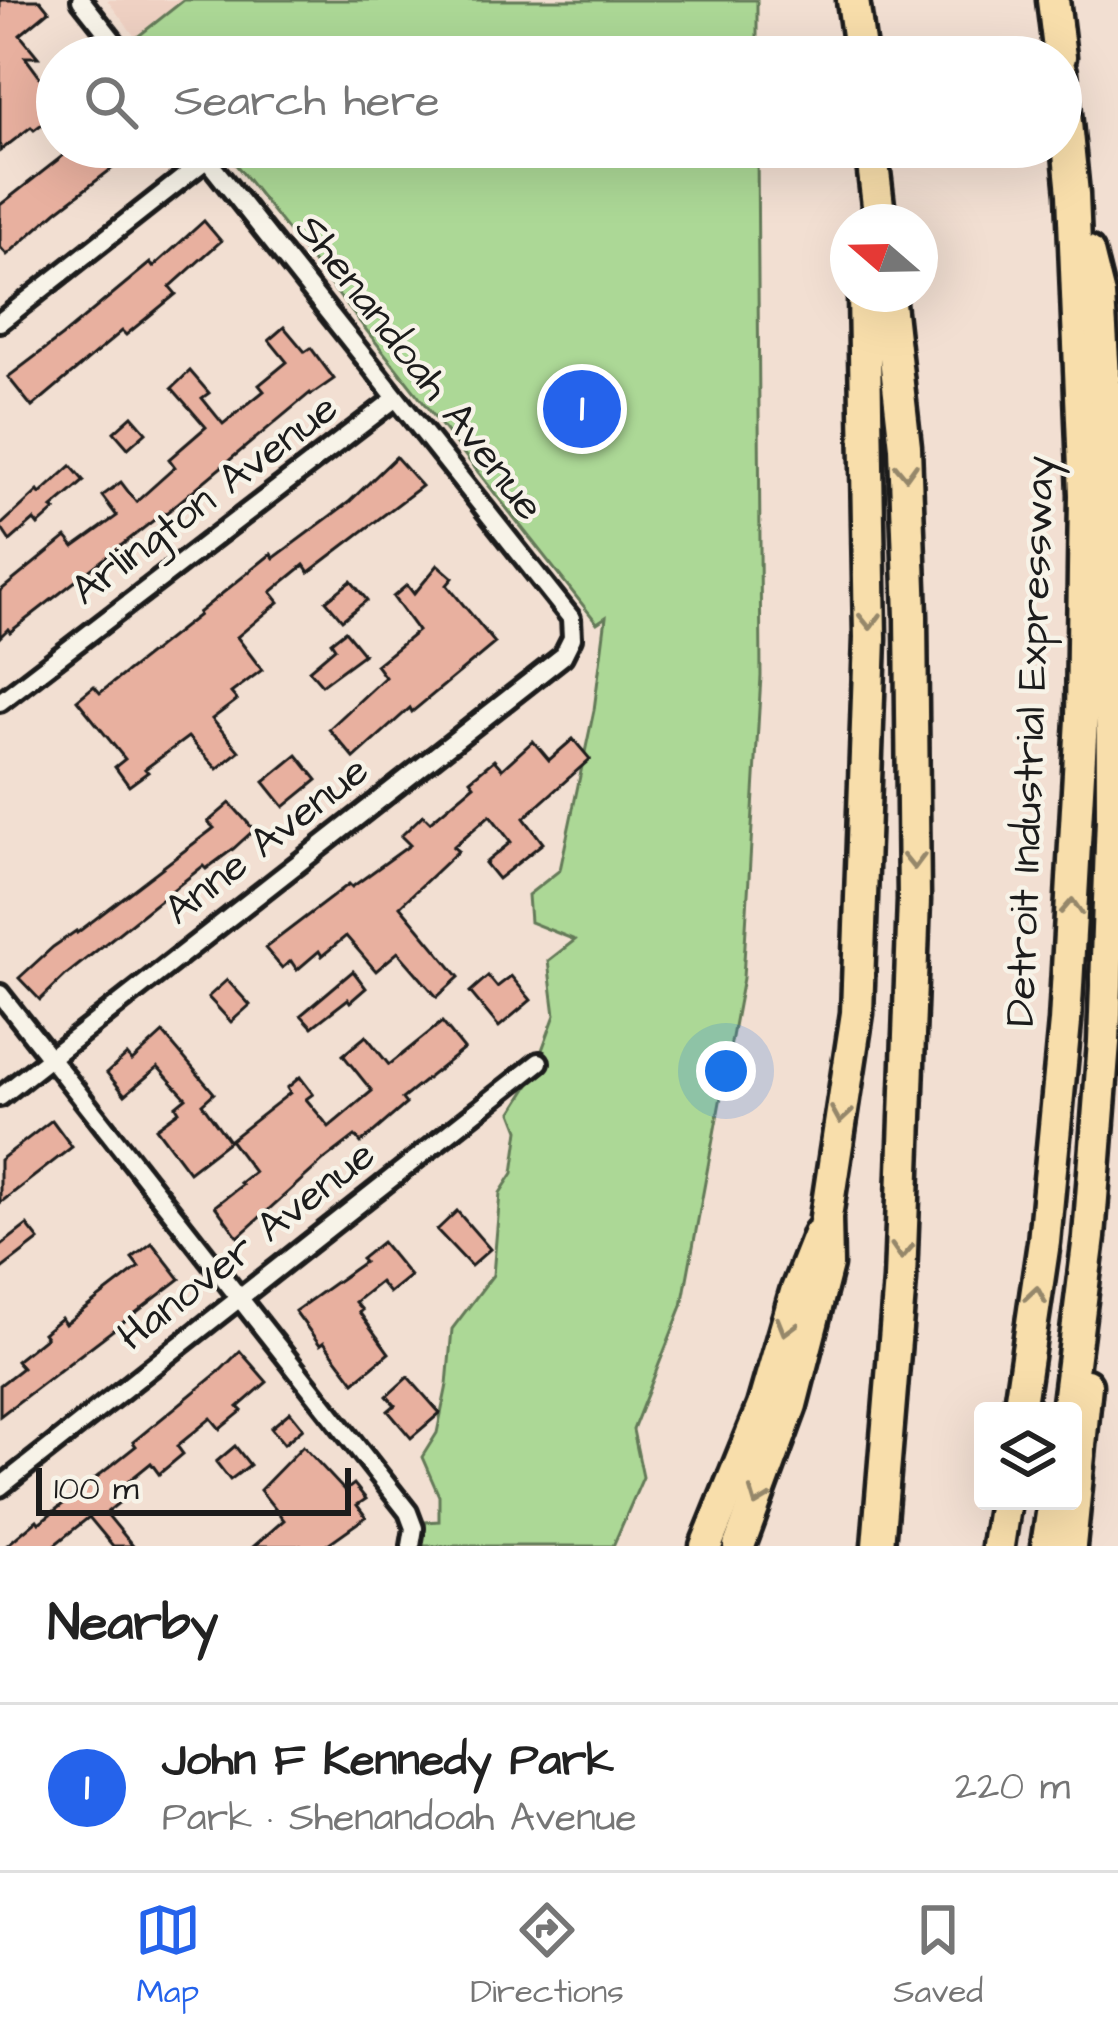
<!DOCTYPE html>
<meta charset="utf-8">
<style>
:root{--surface:#fff;--page:#f2f2f2;--text:#222;--muted:#767676;--line:#e0e0e0;--accent:#2563eb}
body{margin:0;font-family:"Architects Daughter",sans-serif;background:var(--page);color:var(--text)}
.controls{position:absolute;right:36px;bottom:36px;display:grid;overflow:hidden;border-radius:12px;box-shadow:0 12px 48px #0002}
.controls button{width:108px;height:108px;display:grid;place-items:center;padding:0;border:0;border-bottom:3px solid var(--line);background:var(--surface);color:var(--text);font:60px sans-serif}
.compass{position:absolute;left:830px;top:204px;width:108px;height:108px;border-radius:50%;background:var(--surface);box-shadow:0 12px 48px #0002;rotate:290deg}
.scale{position:absolute;left:36px;bottom:30px;width:315px;box-sizing:border-box;padding-left:12px;border:6px solid #1c1c1c;border-top:0;font-size:33px;line-height:42px;white-space:nowrap;color:#1c1c1c;-webkit-text-stroke:9px #f7f3e8;paint-order:stroke}
.you{position:absolute;left:726px;top:1071px;width:42px;height:42px;margin:-30px;border:9px solid #fff;border-radius:50%;background:#1a73e8;box-shadow:0 0 0 18px #1a73e833}
.badge{display:grid;place-items:center;width:78px;height:78px;border-radius:50%;background:var(--accent);color:#fff;font-size:39px;font-weight:700}
.pin{position:absolute;translate:-50% -50%;border:6px solid #fff;box-shadow:0 3px 12px #0006}
.list{margin:0;padding:0;list-style:none}
h2{display:flex;justify-content:space-between;align-items:center;height:156px;margin:0;padding:0 48px;font-size:51px}
h2 small{font-size:39px;font-weight:400;color:var(--muted)}
.list li{display:grid;grid-template-columns:78px 1fr auto;gap:36px;align-items:center;box-sizing:border-box;height:168px;padding:0 48px;border-top:3px solid var(--line)}
.list b{display:block;font-size:45px;white-space:nowrap}
.list p{margin:0;font-size:39px;white-space:nowrap;color:var(--muted)}
.list em{font-size:39px;font-style:normal;color:var(--muted)}
.icon{flex:none;width:66px;height:66px;fill:none;stroke:currentColor;stroke-width:2;stroke-linecap:round;stroke-linejoin:round}
.map{position:relative;flex:none;width:1118px;height:1546px;overflow:hidden}
.search{position:absolute;background:var(--surface);box-shadow:0 12px 48px #0002;left:36px;right:36px;top:36px;height:132px;display:flex;align-items:center;gap:30px;box-sizing:border-box;padding:0 42px;border-radius:66px;color:var(--muted);font-size:45px}
.sheet{height:324px;background:var(--surface)}
nav{display:flex;justify-content:space-around;align-items:center;box-sizing:border-box;height:168px;border-top:3px solid var(--line);background:var(--surface);font-size:33px;color:var(--muted)}
nav a{display:grid;justify-items:center;gap:6px}
nav .on{color:var(--accent)}
.map>svg:first-child{display:block}
</style>
<div class="map">
<svg width="1118" height="1546" viewBox="0 0 1118 1546">
<rect width="100%" height="100%" fill="#f2dfd2"/>
<filter id="ink" filterUnits="userSpaceOnUse"><feTurbulence type="fractalNoise" baseFrequency=".00833" numOctaves="2"/><feDisplacementMap in="SourceGraphic" scale="24" xChannelSelector="R" yChannelSelector="G"/><feConvolveMatrix kernelMatrix="1 2 1 2 8 2 1 2 1" color-interpolation-filters="sRGB"/></filter>
<g filter="url(#ink)">
<path fill="#efd1c3" d="M107,0H184L136,38Z"/>
<g fill="#acd896" stroke="#647a59" stroke-width="3">
<path d="M184,0H757V57H151L136,38Z"/>
<path d="M222,147H757L761,676L743,978L682,1306L633,1430L643,1477L613,1546H421L426,1522L439,1521V1496L422,1457L437,1433L447,1385L452,1329L493,1275L500,1193L513,1173L519,1130L512,1112L529,1085L555,1015L548,961L575,940L530,922L528,895L560,870L594,710L606,617L597,623Z"/>
</g>
<g fill="#e8b09f" stroke="#1c1c1c" stroke-width="3">
<path d="M0,0H40L49,11L20,35L38,57H25L57,100V113L34,130L31,127L0,151Z"/>
<path d="M74,147H140L57,211L7,255L0,247V205Z"/>
<path d="M204,221L221,241L170,287L176,294L126,335L122,331L32,407L8,377L62,336L150,263L153,267Z"/>
<path d="M284,327L305,352L311,348L334,379L311,395L310,393L165,514L163,513L10,632L8,629L0,637V591L66,537L74,547L117,516L102,496L121,482L136,502L175,467L169,459L206,427L172,388L190,371L209,393L202,398L223,424L264,391L259,385L287,362L269,340Z"/>
<path d="M132,416L146,432L128,448L114,432Z"/>
<path d="M396,457L422,486L309,572L304,565L271,592L279,602L237,637L262,670L231,693L237,700L212,719L239,751L217,769L188,737L145,769L148,772L129,786L115,767L125,759L77,700L94,686L100,693L199,615L198,613L271,554L274,558L349,502Z"/>
<path d="M71,466L84,481L52,508L55,510L38,525L34,520L10,541L0,526L38,491L40,494Z"/>
<path d="M438,565L453,578L447,585L495,643L412,712L410,708L354,758L329,729L385,677L376,665L418,631L393,597L407,585L414,594Z"/>
<path d="M351,581L367,600L342,620L326,601Z"/>
<path d="M345,631L364,654L322,685L309,670L335,648L331,642Z"/>
<path d="M573,739L590,759L524,818L543,843L498,879L485,863L511,842L490,815L453,847L458,851L400,906L459,977L437,997L398,952L376,971L346,936L322,956L319,951L297,970L291,961L282,968L265,948L349,884L352,887L410,845L401,836L423,815L430,822L474,785L470,780L494,760L502,769L533,741L549,760Z"/>
<path d="M297,755L317,780L284,807L264,782Z"/>
<path d="M230,803L254,830L233,849L206,869L203,866L66,975L40,1000L19,978L53,947L76,931L77,933L214,828L208,822Z"/>
<path d="M353,971L366,988L350,1002L348,999L312,1027L301,1015Z"/>
<path d="M488,976L497,987L511,976L531,1000L499,1027L470,992Z"/>
<path d="M227,980L250,1005L231,1022L208,997Z"/>
<path d="M442,1022L464,1049L402,1099L406,1104L361,1143L355,1136L324,1160L238,1237L215,1206L242,1185L240,1183L254,1172L230,1140L290,1093L287,1088L300,1077L313,1094L306,1099L329,1127L372,1091L343,1055L366,1036L389,1065Z"/>
<path d="M163,1033L214,1093L202,1104L229,1141L189,1172L156,1128L179,1111L176,1106L186,1098L158,1067L125,1095L107,1073L127,1055L132,1061Z"/>
<path d="M52,1120L72,1147L0,1203V1160Z"/>
<path d="M457,1211L490,1249L471,1266L437,1230Z"/>
<path d="M27,1225L39,1240L0,1270V1246Z"/>
<path d="M382,1242L410,1276L389,1293L380,1282L355,1302L362,1310L359,1312L389,1353L354,1382L324,1342L320,1345L295,1311L364,1262L361,1259Z"/>
<path d="M152,1243L180,1279L0,1416V1385L22,1368L16,1361L46,1337L43,1333L61,1318L65,1324L139,1267L132,1258Z"/>
<path d="M240,1351L267,1382L238,1407L242,1411L220,1429L211,1418L177,1446L183,1454L159,1474L151,1463L114,1493L121,1501L106,1513L133,1546H113L89,1517L53,1546H6L37,1520L39,1523L136,1446L133,1442L221,1370Z"/>
<path d="M408,1377L440,1413L411,1438L388,1411L395,1405L387,1396Z"/>
<path d="M290,1412L303,1428L284,1444L271,1428Z"/>
<path d="M235,1446L250,1465L230,1480L216,1462Z"/>
<path d="M303,1446L345,1491L354,1484L366,1499L357,1505L366,1517L325,1546H254L284,1520L260,1490Z"/>
</g>
<g fill="none" stroke-linecap="round" stroke-linejoin="round">
<g stroke="#1c1c1c" stroke-width="26">
<g id="street">
<path d="M81,0L126,57"/>
<path d="M0,322L207,159"/>
<path d="M0,702L396,398"/>
<path d="M0,994L408,1512L414,1528L411,1546"/>
<path d="M0,1097L563,656L572,638L571,618L197,147"/>
<path d="M0,1487L539,1062"/>
</g>
</g>
<g stroke="#1c1c1c" stroke-width="39">
<g id="highway">
<path d="M853,0L861,57"/>
<path d="M1053,0L1060,57"/>
<path d="M871,147L880,222"/>
<path d="M1019,1411L1044,1242L1065,1022L1082,719L1085,495L1073,194L1061,72"/>
<path d="M1067,1411L1089,1237L1104,1042L1112,817L1111,492L1099,296L1088,252"/>
<path d="M706,1546L763,1406L796,1292L819,1234"/>
<path d="M739,1546L791,1405L827,1265L826,1217L857,1013L870,638L864,294"/>
<path d="M878,1546L900,1280L914,900L911,616L905,447L888,294"/>
<path d="M998,1546L1005,1501"/>
<path d="M1047,1546L1054,1501"/>
<path d="M1070,1546L1086,1385"/>
</g>
</g>
<use href="#street" stroke="#f7f3e8" stroke-width="16"/>
<use href="#highway" stroke="#f8deab" stroke-width="30"/>
</g>
<defs><path id="oneway-chevron" d="M-2-3.5L2.5 0L-2 3.5" fill="none" stroke-width="1.6" stroke-linecap="round" stroke-linejoin="round" transform="scale(3)"/></defs>
<g stroke="#95876b">
<use href="#oneway-chevron" transform="translate(906 471) rotate(88)"/>
<use href="#oneway-chevron" transform="translate(870 621) rotate(89)"/>
<use href="#oneway-chevron" transform="translate(914 861) rotate(89)"/>
<use href="#oneway-chevron" transform="translate(1072 907) rotate(-87)"/>
<use href="#oneway-chevron" transform="translate(841 1115) rotate(99)"/>
<use href="#oneway-chevron" transform="translate(902 1251) rotate(93)"/>
<use href="#oneway-chevron" transform="translate(1036 1295) rotate(-81)"/>
<use href="#oneway-chevron" transform="translate(786 1327) rotate(106)"/>
<use href="#oneway-chevron" transform="translate(758 1498) rotate(111)"/>
</g>
</g>
<g text-anchor="middle" dominant-baseline="central" stroke-width="9" stroke-linejoin="round" paint-order="stroke">
<g font-size="42" fill="#1c1c1c" stroke="#f7f3e8">
<text transform="translate(419 368) rotate(52)">Shenandoah Avenue</text>
<text transform="translate(205 500) rotate(-37)">Arlington Avenue</text>
<text transform="translate(1031 741) rotate(-88)">Detroit Industrial Expressway</text>
<text transform="translate(267 841) rotate(-38)">Anne Avenue</text>
<text transform="translate(247 1246) rotate(-38)">Hanover Avenue</text>
</g>
</g>
</svg>
<div class="controls">
<button><svg class="icon" aria-label="layers" viewBox="0 0 24 24"><path d="M12 4l9 5-9 5-9-5zM3 14l9 5 9-5"/></svg></button>
</div>
<svg class="compass" viewBox="-18 -18 36 36"><path d="M0-13l5 13h-10z" fill="#e53935"/><path d="M0 13l5-13h-10z" fill="#767676"/></svg>
<div class="scale">100 m</div>
<div class="you"></div>
<div class="pin badge" style="left:582px;top:409px">1</div>
<div class="search"><svg class="icon" aria-label="search" viewBox="0 0 24 24"><circle cx="10" cy="10" r="6"/><path d="M15 15l6 6"/></svg>Search here</div>
</div>
<section class="sheet">
<h2>Nearby<small></small></h2>
<ul class="list">
<li><span class="badge">1</span><div><b>John F Kennedy Park</b><p>Park · Shenandoah Avenue</p></div><em>220 m</em></li>
</ul>
</section>
<nav>
<a class="on"><svg class="icon" aria-label="map" viewBox="0 0 24 24"><path d="M3 6l6-2 6 2 6-2v14l-6 2-6-2-6 2zM9 4v14M15 6v14"/></svg>Map</a>
<a><svg class="icon" aria-label="directions" viewBox="0 0 24 24"><path d="M12 3l9 9-9 9-9-9zM9 14v-3h6M13 9l2 2-2 2"/></svg>Directions</a>
<a><svg class="icon" aria-label="saved" viewBox="0 0 24 24"><path d="M7 4h10v16l-5-4-5 4z"/></svg>Saved</a>
</nav>
